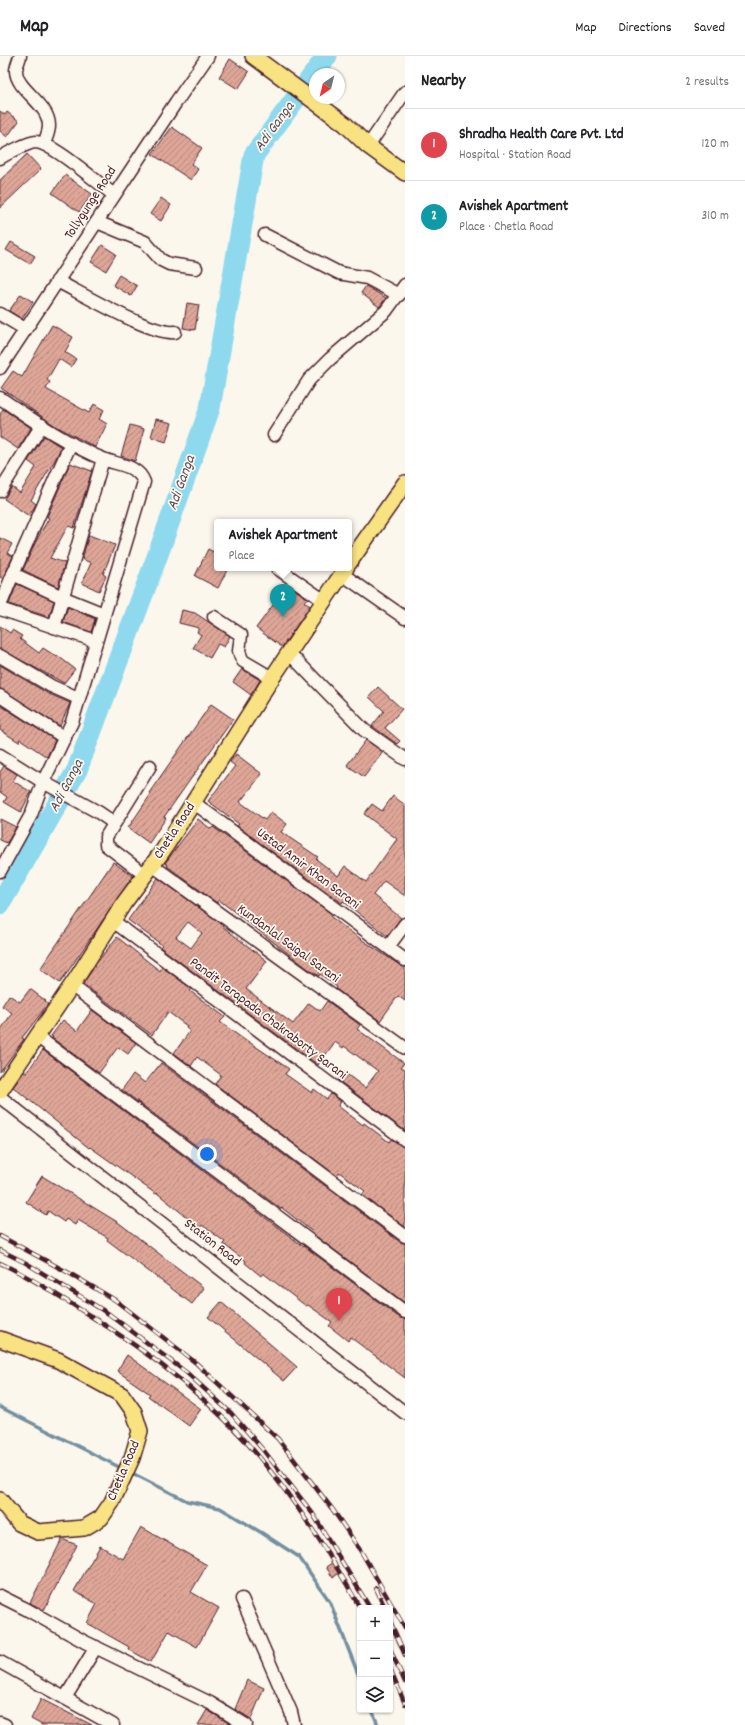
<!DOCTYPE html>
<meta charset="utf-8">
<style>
:root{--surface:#fff;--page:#f2f2f2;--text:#202124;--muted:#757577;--line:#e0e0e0;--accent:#c8321e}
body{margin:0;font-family:Dekko,sans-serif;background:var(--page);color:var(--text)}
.controls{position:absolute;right:12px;bottom:12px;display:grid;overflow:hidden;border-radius:4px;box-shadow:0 1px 3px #0004}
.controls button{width:36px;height:36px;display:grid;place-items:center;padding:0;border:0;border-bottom:1px solid var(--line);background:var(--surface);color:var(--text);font:20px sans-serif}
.compass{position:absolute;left:309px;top:12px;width:36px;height:36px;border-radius:50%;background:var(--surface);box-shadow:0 1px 3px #0004;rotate:215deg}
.you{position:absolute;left:207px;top:1098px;width:14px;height:14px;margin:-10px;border:3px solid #fff;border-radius:50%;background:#1a73e8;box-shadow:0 0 0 6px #1a73e833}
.badge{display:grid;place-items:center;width:26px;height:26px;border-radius:50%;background:var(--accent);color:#fff;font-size:13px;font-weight:700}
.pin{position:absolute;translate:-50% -33px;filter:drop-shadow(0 1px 2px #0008)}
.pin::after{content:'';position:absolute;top:21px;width:14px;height:12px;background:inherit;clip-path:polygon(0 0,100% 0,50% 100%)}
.popup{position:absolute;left:214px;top:463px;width:138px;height:52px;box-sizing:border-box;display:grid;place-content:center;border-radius:4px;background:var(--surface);filter:drop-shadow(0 1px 3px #0005);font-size:13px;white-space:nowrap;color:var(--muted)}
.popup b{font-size:15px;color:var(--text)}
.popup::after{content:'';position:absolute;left:50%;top:100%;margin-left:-8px;border:8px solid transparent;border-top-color:var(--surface)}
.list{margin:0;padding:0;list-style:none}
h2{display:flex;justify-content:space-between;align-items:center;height:52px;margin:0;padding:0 16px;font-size:17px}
h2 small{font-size:13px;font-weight:400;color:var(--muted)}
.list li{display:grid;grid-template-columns:26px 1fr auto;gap:12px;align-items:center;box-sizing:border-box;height:72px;padding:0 16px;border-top:1px solid var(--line)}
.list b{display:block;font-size:15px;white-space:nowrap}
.list p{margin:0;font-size:13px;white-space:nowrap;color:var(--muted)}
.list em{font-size:13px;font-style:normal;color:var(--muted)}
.icon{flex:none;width:22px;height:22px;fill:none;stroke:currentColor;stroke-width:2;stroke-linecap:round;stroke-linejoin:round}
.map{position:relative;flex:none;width:405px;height:1669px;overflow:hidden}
header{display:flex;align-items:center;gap:24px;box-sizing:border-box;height:56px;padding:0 20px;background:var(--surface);border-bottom:1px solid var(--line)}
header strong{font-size:19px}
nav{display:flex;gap:22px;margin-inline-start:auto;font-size:14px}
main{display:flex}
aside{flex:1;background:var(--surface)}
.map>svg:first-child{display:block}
</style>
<header>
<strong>Map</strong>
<nav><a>Map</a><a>Directions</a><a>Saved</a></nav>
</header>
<main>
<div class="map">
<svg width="405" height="1669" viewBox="0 0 405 1669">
<defs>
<pattern id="building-hatch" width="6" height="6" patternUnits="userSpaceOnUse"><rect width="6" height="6" fill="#dea697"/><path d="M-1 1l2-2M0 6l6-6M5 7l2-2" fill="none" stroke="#b6877b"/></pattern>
</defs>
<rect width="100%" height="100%" fill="#fbf7ec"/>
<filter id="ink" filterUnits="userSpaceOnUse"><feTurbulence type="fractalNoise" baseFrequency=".025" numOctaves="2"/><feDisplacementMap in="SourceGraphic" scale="8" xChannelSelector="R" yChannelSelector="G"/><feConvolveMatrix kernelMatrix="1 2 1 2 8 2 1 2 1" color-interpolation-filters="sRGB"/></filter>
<g filter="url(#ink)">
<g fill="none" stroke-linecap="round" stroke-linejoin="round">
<g stroke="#738fa0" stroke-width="3.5">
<path d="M0,1351L123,1413"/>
<path d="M130,1416L187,1445L220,1452L262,1477L299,1501L330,1546L360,1623"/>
<path d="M372,1654L378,1669"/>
</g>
<path stroke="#8ed9ee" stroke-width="21" d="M0,848L77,714L157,501L210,352L254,99L327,0"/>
</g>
<g fill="url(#building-hatch)" stroke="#4a1f2b" fill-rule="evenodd">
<path d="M230,3L249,16L238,33L219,21Z"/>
<path d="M0,55L5,59L7,56L19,65L7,81L0,75Z"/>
<path d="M172,71L202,92L191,108L198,113L191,124L152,98Z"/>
<path d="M27,98L41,113L0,152V124Z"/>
<path d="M65,119L92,138L79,156L52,137Z"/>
<path d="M161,142L171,149L161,165L150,158Z"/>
<path d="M11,186L35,200L30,208L6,194Z"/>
<path d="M102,189L116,198L106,215L91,206Z"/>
<path d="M119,219L137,230L131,240L113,229Z"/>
<path d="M366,230L386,242L379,251L361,237Z"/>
<path d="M21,238L33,246L22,263L9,255Z"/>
<path d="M187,247L199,249L195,274L183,272Z"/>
<path d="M52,269L73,281L65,296L76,303L71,311L59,303L47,324L50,326L46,333L89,357L94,348L104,354L99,363L107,368L95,391L54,369L1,332L13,315L22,321Z"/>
<path d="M3,353L31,372L18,393L0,381V358Z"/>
<path d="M156,363L172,367L166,386L151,381Z"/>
<path d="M130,369L144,373L135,405L121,400Z"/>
<path d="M44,380L61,391L56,402L31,444L36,448L29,460L4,443L12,431L20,437L36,411L28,405Z"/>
<path d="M70,407L92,415L74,472L68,470L50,502L65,507L58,531L23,514L36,485L49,462L47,461Z"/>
<path d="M89,479L115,489L103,518L106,520L99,535L82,527L91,507L82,503Z"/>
<path d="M0,482L12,488L7,497L13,500L3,523L0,521Z"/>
<path d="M208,493L217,498V512H228L218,532L195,520Z"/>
<path d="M17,528L54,545L49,561L9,548Z"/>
<path d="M288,529L307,542L304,546L310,550L282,591L256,572Z"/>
<path d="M68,551L95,563L91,576L63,566Z"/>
<path d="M182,554L195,557L230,580L224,591L218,588L210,602L193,592L201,579L197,576L199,572L179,567Z"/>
<path d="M0,570L10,577L12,574L22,580L20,583L39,597L43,592L57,601L58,600L75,613L64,627L0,593Z"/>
<path d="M0,609L47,637L70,647L60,670L0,633Z"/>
<path d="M242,613L260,624L251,639L233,626Z"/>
<path d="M378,631L402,653L385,672L400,685L397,688L372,670L384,655L369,641Z"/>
<path d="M211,648L233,663L164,761L166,762L149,787L128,772L151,738L149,737Z"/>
<path d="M0,649L55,684L47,701L20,683L19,686L0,674Z"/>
<path d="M366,684L383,696L364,721L347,709Z"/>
<path d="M236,698L262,718L240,746L265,764L271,756L287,768L281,776L318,801L316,803L338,820L345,810L366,826L397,783L364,758L372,748L382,755L393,740L405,749V840L384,825L373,839L401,862L387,880L343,845L342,847L237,770L239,768L208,745L235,710L230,706Z"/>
<path d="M4,710L17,718L13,725L31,736L21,756L4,746L7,741L0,736V716Z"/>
<path d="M0,763L16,771L7,787L0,784Z"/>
<path d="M198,763L211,773L213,771L333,859L331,861L355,879L401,910L405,911V945L398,940L380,965L336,933L337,931L320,918L319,920L307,912L219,844L217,847L167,810L168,809L165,807Z"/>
<path d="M113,806L133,820L60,927L40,913Z"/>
<path d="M158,822L223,869L222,870L267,905L246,933L293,968L309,947L320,955L327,945L360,969L357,973L404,1007L401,1011L405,1013V1075L338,1024L344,1016L365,1032L378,1015L344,990L343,992L335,986L318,1009L160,891L162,889L128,864ZM188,866L202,877L191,892L176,881Z"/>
<path d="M117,881L160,915L162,911L192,933L190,935L225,961L220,966L246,985V984L289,1013L285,1018L312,1037L314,1033L327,1043L331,1038L341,1046L338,1050L363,1069L364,1067L389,1086L391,1083L405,1091V1171L362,1139L365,1135L339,1116L337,1120L215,1028L221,1019L197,1001L191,1010L174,997L190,975L186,972L187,970L168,956L152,979L83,928L96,908Z"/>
<path d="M30,933L46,945L45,946L48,948L22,982L24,983L0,1016V975L12,957L2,950L9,939L20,946Z"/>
<path d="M92,954L136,987L128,998L118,991L99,1017L52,982L53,981L51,980L63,964L77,975Z"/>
<path d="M43,994L304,1191V1190L400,1262L405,1263V1322L350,1281L348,1285L329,1270L332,1266L308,1249L306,1250L263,1217L261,1220L245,1207L246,1205L223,1188L225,1186L202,1169L200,1172L157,1137L156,1138L90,1091L89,1092L13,1031L24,1016L26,1017Z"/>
<path d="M161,1007L400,1186L405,1187V1247L313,1178L314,1177L282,1152L281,1153L122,1034L133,1018L145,1027Z"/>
<path d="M42,1120L119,1167L204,1232L192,1248L107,1184L108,1182L78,1164L75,1169L66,1163L64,1166L48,1155L46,1159L26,1146Z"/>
<path d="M221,1246L297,1311L284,1325L208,1261Z"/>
<path d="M127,1299L201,1353L189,1370L148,1340L150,1338L117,1315Z"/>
<path d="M141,1471L207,1509L191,1536L219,1552L197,1591L169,1575L151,1606L128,1593L129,1591L87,1567L97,1548L74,1535L100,1490L123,1503Z"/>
<path d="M62,1483L77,1489L44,1554L30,1547Z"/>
<path d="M333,1506L340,1516L333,1522L326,1511Z"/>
<path d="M247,1624L264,1632L251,1663L235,1653Z"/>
<path d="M41,1643L92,1669H42L31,1663Z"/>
<path d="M207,1654L232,1669H198Z"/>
</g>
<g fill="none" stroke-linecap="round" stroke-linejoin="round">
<g stroke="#4a1f2b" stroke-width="15">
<g id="minor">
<path d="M20,0C19,5 16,10 16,15C17,35 49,47 49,70C49,76 46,82 44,88"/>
<path d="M368,90L405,36"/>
<path d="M0,102C6,98 29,86 36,86C53,87 99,128 114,139"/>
<path d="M97,166L145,186L161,204L169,208L196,212"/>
<path d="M265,179L339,217L367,222L399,239"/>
<path d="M57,225C81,237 151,279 175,276"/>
<path d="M0,258L25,273"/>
<path d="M0,312L176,46L208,0"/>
<path d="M0,342C33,364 66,388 103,403C118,409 138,409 144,426L72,666L43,726L31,759L0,815"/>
<path d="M274,379L309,324L330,303L386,255L405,229"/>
<path d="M0,435L42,369"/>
<path d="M277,512L323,544"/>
<path d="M13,518L71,387"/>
<path d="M342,518L405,562"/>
<path d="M0,550L13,518L62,541L104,558"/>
<path d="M0,553L96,585"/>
<path d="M214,561L241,579L239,595L241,601L243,605L272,622"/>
<path d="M54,571L103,403"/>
<path d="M289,597L364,674L405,703"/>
<path d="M0,600L51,630L78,642"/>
<path d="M0,640L65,682"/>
<path d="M0,699L43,726L98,756L114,767"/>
<path d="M193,746L405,904"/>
<path d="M152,809L405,992"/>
<path d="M145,819L106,789V781L150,710"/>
<path d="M113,865L405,1084"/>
<path d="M388,891L405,868"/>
<path d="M71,929L405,1180"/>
<path d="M38,981L405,1256"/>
<path d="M0,1041L405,1357"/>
<path d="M0,1540L26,1553L85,1586L210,1647L246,1669"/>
<path d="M242,1543L291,1656L294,1669"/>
<path d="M0,1606L113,1669"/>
<path d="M65,1642L96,1591"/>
<path d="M0,1667L5,1669"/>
</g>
</g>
<g stroke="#4a1f2b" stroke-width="18">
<g id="major">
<path d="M253,0L345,68L368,90L405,117"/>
<path d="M349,507L405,427"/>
<path d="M0,1035L76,923L124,847L162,796L270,625L346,512"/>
<path d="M0,1283L58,1304L122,1339L134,1356L140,1375L132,1402L112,1446L101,1462L84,1472L38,1476L19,1467L0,1444"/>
</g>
</g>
<use href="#minor" stroke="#fbf7ec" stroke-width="12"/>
<use href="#major" stroke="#f8e281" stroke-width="15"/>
<g stroke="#4a1f2b" stroke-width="4.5">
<g id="rail">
<path d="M0,1180L69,1217L115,1244L196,1307L278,1383L333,1454L362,1497L405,1572"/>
<path d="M0,1194L26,1207L109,1258L187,1317L231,1357L264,1395L313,1458L370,1552"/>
<path d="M0,1207C29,1220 54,1237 81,1254C146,1294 211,1342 260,1402C298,1449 331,1499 360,1552"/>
<path d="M376,1532L385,1552"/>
<path d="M390,1565L405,1599"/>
<path d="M390,1593L405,1626"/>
<path d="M390,1612L405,1648"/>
</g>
</g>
<use href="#rail" stroke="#fbf7ec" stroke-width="3" stroke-dasharray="9" stroke-linecap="butt"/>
</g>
</g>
<g text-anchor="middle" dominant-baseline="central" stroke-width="3.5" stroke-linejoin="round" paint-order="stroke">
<g font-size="14" fill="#4a1f2b" stroke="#fbf7ec">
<text transform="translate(91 147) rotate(-57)">Tollygunge Road</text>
<text transform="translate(175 775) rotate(-57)">Chetla Road</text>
<text transform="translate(308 813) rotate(37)">Ustad Amir Khan Sarani</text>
<text transform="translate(288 888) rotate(36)">Kundanlal Saigal Sarani</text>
<text transform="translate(268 963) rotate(37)">Pandit Tarapada Chakraborty Sarani</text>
<text transform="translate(212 1187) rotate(38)">Station Road</text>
<text transform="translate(124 1415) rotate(-67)">Chetla Road</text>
</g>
<g font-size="15" font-style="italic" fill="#5b4e5c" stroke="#fbf7ec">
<text transform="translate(275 71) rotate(-54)">Adi Ganga</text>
<text transform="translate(182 427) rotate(-70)">Adi Ganga</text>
<text transform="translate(67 730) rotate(-62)">Adi Ganga</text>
</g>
</g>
</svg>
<div class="controls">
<button>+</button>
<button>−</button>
<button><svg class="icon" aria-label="layers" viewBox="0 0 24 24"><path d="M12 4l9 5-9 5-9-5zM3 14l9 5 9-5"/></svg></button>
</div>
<svg class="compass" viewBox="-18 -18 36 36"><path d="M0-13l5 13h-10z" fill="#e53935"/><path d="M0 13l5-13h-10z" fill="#757577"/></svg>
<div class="you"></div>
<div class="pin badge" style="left:339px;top:1265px;background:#e0444e">1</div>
<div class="pin badge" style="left:283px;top:561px;background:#0f9aa8">2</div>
<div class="popup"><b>Avishek Apartment</b>Place</div>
</div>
<aside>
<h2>Nearby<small>2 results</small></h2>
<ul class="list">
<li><span class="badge" style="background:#e0444e">1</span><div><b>Shradha Health Care Pvt. Ltd</b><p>Hospital · Station Road</p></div><em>120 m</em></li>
<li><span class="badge" style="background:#0f9aa8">2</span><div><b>Avishek Apartment</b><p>Place · Chetla Road</p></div><em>310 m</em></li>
</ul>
</aside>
</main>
